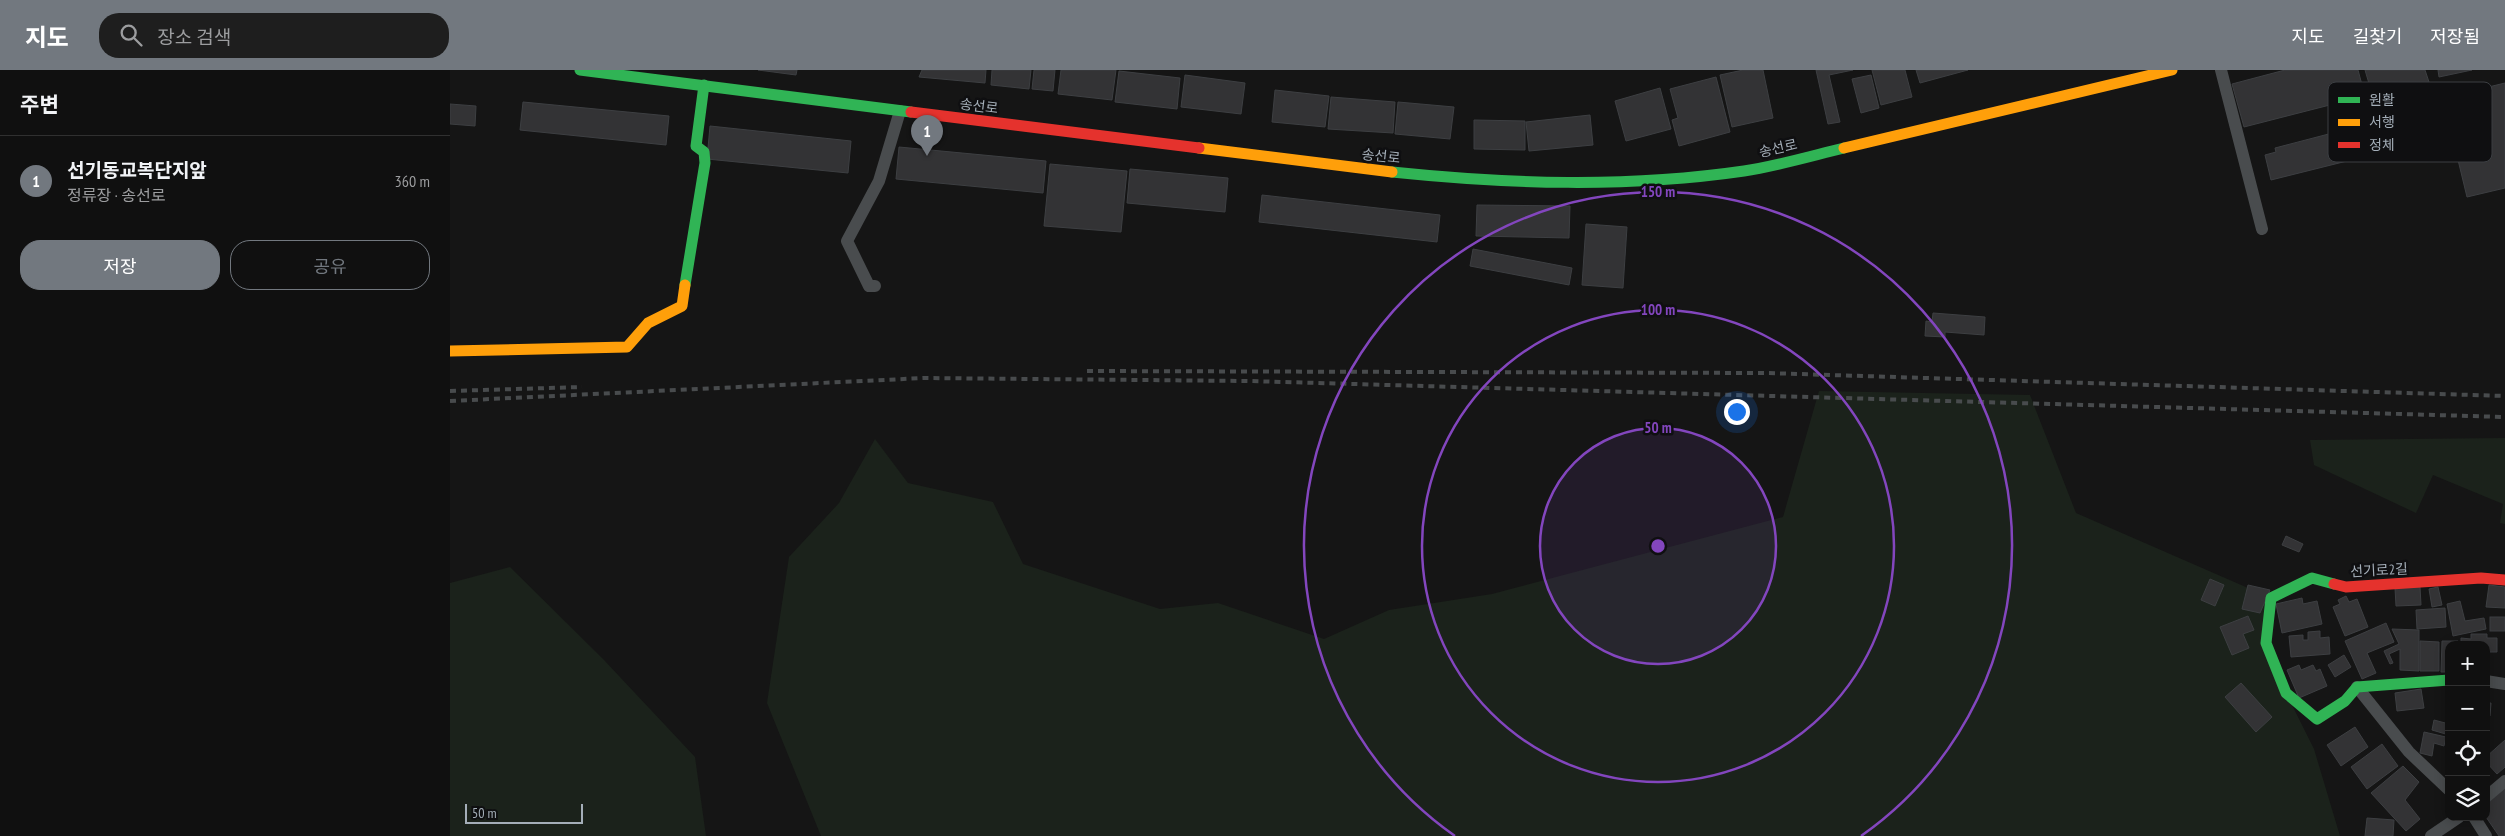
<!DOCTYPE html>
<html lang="ko">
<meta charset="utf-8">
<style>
:root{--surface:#101010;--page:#1e1e1e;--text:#f1f3f6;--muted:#9c9d9f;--line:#303030;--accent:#72787f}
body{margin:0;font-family:"PT Sans Narrow","Noto Sans KR",sans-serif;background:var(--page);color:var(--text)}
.controls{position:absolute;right:15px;bottom:15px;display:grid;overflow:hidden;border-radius:10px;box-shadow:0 2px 12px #0003}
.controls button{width:45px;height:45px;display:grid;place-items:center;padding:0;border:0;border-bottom:1px solid var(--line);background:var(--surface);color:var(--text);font:25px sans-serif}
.scale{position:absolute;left:15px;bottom:12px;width:118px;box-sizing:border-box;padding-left:5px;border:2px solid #a4aeb8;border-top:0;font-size:14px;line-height:18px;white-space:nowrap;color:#a4aeb8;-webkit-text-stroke:4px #0f0f11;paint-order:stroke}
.you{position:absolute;left:1286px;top:341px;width:18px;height:18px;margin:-12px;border:4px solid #fff;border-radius:50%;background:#1a73e8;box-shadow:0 0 0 8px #1a73e833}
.badge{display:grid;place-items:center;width:32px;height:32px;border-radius:50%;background:var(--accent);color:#fff;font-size:16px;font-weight:700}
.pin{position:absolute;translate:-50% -41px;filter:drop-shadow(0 1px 2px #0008)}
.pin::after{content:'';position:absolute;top:26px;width:18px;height:15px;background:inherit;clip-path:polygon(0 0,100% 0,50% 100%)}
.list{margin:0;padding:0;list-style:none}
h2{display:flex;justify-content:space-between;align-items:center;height:65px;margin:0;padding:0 20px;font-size:21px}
h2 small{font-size:16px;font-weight:400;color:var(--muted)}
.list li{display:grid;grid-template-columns:32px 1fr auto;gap:15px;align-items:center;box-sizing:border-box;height:90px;padding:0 20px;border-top:1px solid var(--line)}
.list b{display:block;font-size:19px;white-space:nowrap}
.list p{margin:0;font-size:16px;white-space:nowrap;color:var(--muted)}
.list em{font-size:16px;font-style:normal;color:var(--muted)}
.actions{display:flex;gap:10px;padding:15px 20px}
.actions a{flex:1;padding:11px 0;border:1px solid var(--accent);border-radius:20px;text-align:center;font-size:18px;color:var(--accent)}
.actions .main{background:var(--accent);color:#fff}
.icon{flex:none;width:28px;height:28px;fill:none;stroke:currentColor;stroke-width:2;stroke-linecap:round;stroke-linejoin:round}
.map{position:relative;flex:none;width:2055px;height:766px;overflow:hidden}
header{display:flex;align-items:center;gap:30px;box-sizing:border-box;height:70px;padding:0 25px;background:var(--accent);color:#fff}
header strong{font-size:24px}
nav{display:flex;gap:28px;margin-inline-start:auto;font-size:18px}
.search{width:350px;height:45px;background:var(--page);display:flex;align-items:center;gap:12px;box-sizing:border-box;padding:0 18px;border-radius:20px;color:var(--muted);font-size:19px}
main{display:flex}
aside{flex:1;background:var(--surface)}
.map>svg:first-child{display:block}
</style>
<header>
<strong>지도</strong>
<div class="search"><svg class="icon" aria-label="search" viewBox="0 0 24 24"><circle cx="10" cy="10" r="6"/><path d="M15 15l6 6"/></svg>장소 검색</div>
<nav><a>지도</a><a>길찾기</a><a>저장됨</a></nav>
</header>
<main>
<aside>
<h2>주변<small></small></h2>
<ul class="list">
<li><span class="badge">1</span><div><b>선기동교복단지앞</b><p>정류장 · 송선로</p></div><em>360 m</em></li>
</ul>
<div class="actions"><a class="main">저장</a><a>공유</a></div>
</aside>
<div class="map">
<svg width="2055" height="766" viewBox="0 0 2055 766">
<rect width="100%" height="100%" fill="#151515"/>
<g fill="#1b221b">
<path d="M1369,321L1580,325L1626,443L1821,528L1816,573L1836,623L1864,679L1890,766H371L317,633L339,487L389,433L425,369L458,413L543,432L573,494L710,539L768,533L874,569L939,540L1042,524L1333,447Z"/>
<path d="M2055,368V454L2050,453L2053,434L1983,405L1966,443L1864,395L1860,370Z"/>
<path d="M60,497L154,590L245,687L256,766H0V513Z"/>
</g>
<g fill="#333335" stroke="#3d3f42">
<path d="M308,0H347L346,5Z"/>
<path d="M472,0H536L535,13L469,7Z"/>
<path d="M542,0H581L579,19L541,15Z"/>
<path d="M584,0H605L603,21L582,19Z"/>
<path d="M611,0H666L662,30L608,24Z"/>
<path d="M1293,0H1313L1323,48L1282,57L1270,5Z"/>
<path d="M1366,0H1403L1379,5L1390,52L1378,54Z"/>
<path d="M1422,0H1455L1462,27L1431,35Z"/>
<path d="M1466,0H1518L1470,13Z"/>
<path d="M1835,0H1908L1915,26L1794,57L1782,14Z"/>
<path d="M1915,0H1975L1979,12L1923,27Z"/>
<path d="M1988,0H2022L1989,7Z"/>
<path d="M669,1L730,8L727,39L665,32Z"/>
<path d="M735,5L795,13L791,44L731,37Z"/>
<path d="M1421,5L1429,38L1411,43L1402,9Z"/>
<path d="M1266,7L1280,62L1229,76L1222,50L1228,48L1220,19Z"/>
<path d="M2055,13V118L2017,127L1993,28Z"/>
<path d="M1210,18L1221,59L1176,71L1165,31Z"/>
<path d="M825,20L879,26L875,57L822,52Z"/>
<path d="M881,27L945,32L943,63L878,59Z"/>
<path d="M73,32L219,46L216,75L70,60Z"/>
<path d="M948,32L1004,37L1000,69L945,64Z"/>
<path d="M0,34L26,36L25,56L0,54Z"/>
<path d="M1140,45L1143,75L1079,81L1076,52Z"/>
<path d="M1024,50L1075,51V80L1024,79Z"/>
<path d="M260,56L401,71L398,103L257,89Z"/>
<path d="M1894,60L1901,90L1821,110L1815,85L1826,82L1825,78Z"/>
<path d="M449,77L596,91L593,123L446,109Z"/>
<path d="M600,94L677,101L671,162L594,156Z"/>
<path d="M680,99L778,108L775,142L677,133Z"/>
<path d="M812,125L990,145L987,172L809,152Z"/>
<path d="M1027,135L1120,136L1119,168L1026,166Z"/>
<path d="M1136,154L1177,157L1173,218L1132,215Z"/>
<path d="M1023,179L1122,198L1119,215L1020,196Z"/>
<path d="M1483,243L1535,247L1534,265L1495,262V267L1475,266L1476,251L1482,252Z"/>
<path d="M1836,466L1853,474L1849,482L1832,475Z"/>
<path d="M1760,509L1774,515L1765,536L1751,530Z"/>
<path d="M1798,515L1820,520L1810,543L1792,539Z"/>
<path d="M2039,515L2055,517V538L2036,537Z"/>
<path d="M1970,517L1971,535L1946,536L1945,518Z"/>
<path d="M1988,517L1992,535L1982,537L1979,519Z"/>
<path d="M1896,526L1899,532L1907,529L1918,557L1895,566L1883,537L1890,534L1888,530Z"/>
<path d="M1852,528L1853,534L1867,531L1872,554L1832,563L1826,534Z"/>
<path d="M2010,531L2015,551L2034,548L2036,559L2003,566L1997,534Z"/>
<path d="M1995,538L1996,557L1967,559L1966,540Z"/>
<path d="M1798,546L1804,560L1793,564L1799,578L1782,585L1770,557Z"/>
<rect x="2040" y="547" width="15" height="14"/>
<path d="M1936,553L1944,572L1917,583L1926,603L1912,609L1895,571Z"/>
<path d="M1942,559L1969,560V601L1950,600V579L1939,584L1943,593L1940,594L1934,581L1949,574Z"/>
<path d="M1870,561V568L1879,567L1880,584L1841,587L1839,566L1853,565V570H1858V562Z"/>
<path d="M2021,564H2037V568H2047V582H2037L2036,575H2011V568L2021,569Z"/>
<path d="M1970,571L1989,572V601H1970Z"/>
<path d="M1992,571H2008V575H1999V602H1991Z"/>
<path d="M1894,585L1901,597L1885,607L1878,595Z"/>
<path d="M1849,595L1851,600L1863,595L1866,601L1870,599L1877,616L1849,628L1837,600Z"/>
<path d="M1791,613L1822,647L1806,662L1775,627Z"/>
<path d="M1971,619L1974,638L1947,641L1945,623Z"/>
<path d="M2036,622H2038L2037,633H2041L2040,646H2036Z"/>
<path d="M1984,650L1999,654V665L1982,660Z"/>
<path d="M1905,657L1918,677L1891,696L1877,675Z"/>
<path d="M1974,662L1996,667L1994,676L1984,673L1982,686L1970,683Z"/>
<path d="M2055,670V697L2047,704L2036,692V687Z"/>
<path d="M1932,674L1948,696L1917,719L1901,697Z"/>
<path d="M1953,696L1969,712L1955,730L1970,749L1956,761L1921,723Z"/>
<path d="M2055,718V766H2049L2036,747V730Z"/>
<path d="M1917,748L1944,750L1943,766H1915Z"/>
</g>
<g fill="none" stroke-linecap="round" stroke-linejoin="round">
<g stroke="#494c4e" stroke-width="12">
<path d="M1771,0L1812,159"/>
<path d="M425,216H419L397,171L429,111L450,41"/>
<path d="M2036,611L2055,614"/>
<path d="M1907,617L1959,682L1999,720"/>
<path d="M2036,727L2055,711"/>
<path d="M2024,747L2036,766"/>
<path d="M1981,766L2009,747"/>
</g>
<g stroke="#30b455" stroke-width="11">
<path d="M130,0L461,42"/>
<path d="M942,102C1059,114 1177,118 1294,101C1327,96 1361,86 1394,78"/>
<path d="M235,215L255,93L254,82L246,76L254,15"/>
<path d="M1884,514L1862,508L1821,528L1816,573L1836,623L1867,649L1895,631L1907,617L1999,610"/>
</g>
<g stroke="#ff9f0a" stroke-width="11">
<path d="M749,78L942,102"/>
<path d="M1394,78L1722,0"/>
<path d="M0,281L177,277L198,253L232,236L235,215"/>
</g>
<g stroke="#e5322d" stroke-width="11">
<path d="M461,42L749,78"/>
<path d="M1884,514L1896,517L2031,508L2055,510"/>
</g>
<g stroke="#484b4d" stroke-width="4" stroke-dasharray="6 5" stroke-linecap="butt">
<path d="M637,301L1316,303L2055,326"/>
<path d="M0,321L132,317"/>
<path d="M0,331L474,308L799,311L2055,347"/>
</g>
</g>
<circle cx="1208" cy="476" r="118" fill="#8346be" fill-opacity=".12"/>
<g fill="none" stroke="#8346be" stroke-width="2.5">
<circle cx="1208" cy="476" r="118"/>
<circle cx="1208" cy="476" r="236"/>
<path d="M1005 766A354 354 0 1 1 1411 766"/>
</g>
<g text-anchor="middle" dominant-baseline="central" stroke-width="5" stroke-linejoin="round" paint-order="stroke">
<g font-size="14" fill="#a4aeb8" stroke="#0f0f11">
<text transform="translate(529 36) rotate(7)">송선로</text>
<text transform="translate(1328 78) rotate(-13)">송선로</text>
<text transform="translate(931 86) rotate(6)">송선로</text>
<text transform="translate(1929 500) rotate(-3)">선기로2길</text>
</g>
</g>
<rect x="1878" y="12" width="164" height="80" rx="8" fill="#0f0f11" stroke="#3c3f43" stroke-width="1"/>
<rect x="1888" y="27" width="22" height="6" fill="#30b455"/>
<rect x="1888" y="49" width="22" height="7" fill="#ff9f0a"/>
<rect x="1888" y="72" width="22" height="6" fill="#e5322d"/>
<g font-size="14" fill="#a4aeb8">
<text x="1919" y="35">원활</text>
<text x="1919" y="57">서행</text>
<text x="1919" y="80">정체</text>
</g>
<circle cx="1208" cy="476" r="8" fill="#8346be" stroke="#0f0f11" stroke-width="2.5"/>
<g font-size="15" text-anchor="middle" font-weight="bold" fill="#8346be" stroke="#0f0f11" stroke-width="5" stroke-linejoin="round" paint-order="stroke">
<text x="1208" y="127">150 m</text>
<text x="1208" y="245">100 m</text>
<text x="1208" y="363">50 m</text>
</g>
</svg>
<div class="controls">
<button>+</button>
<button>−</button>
<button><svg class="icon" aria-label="locate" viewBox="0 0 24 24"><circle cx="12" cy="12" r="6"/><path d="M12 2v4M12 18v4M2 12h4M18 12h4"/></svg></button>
<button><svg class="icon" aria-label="layers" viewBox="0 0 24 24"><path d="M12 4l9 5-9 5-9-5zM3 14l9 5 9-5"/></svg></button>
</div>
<div class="scale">50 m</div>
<div class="you"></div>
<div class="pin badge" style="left:477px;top:86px">1</div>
</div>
</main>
